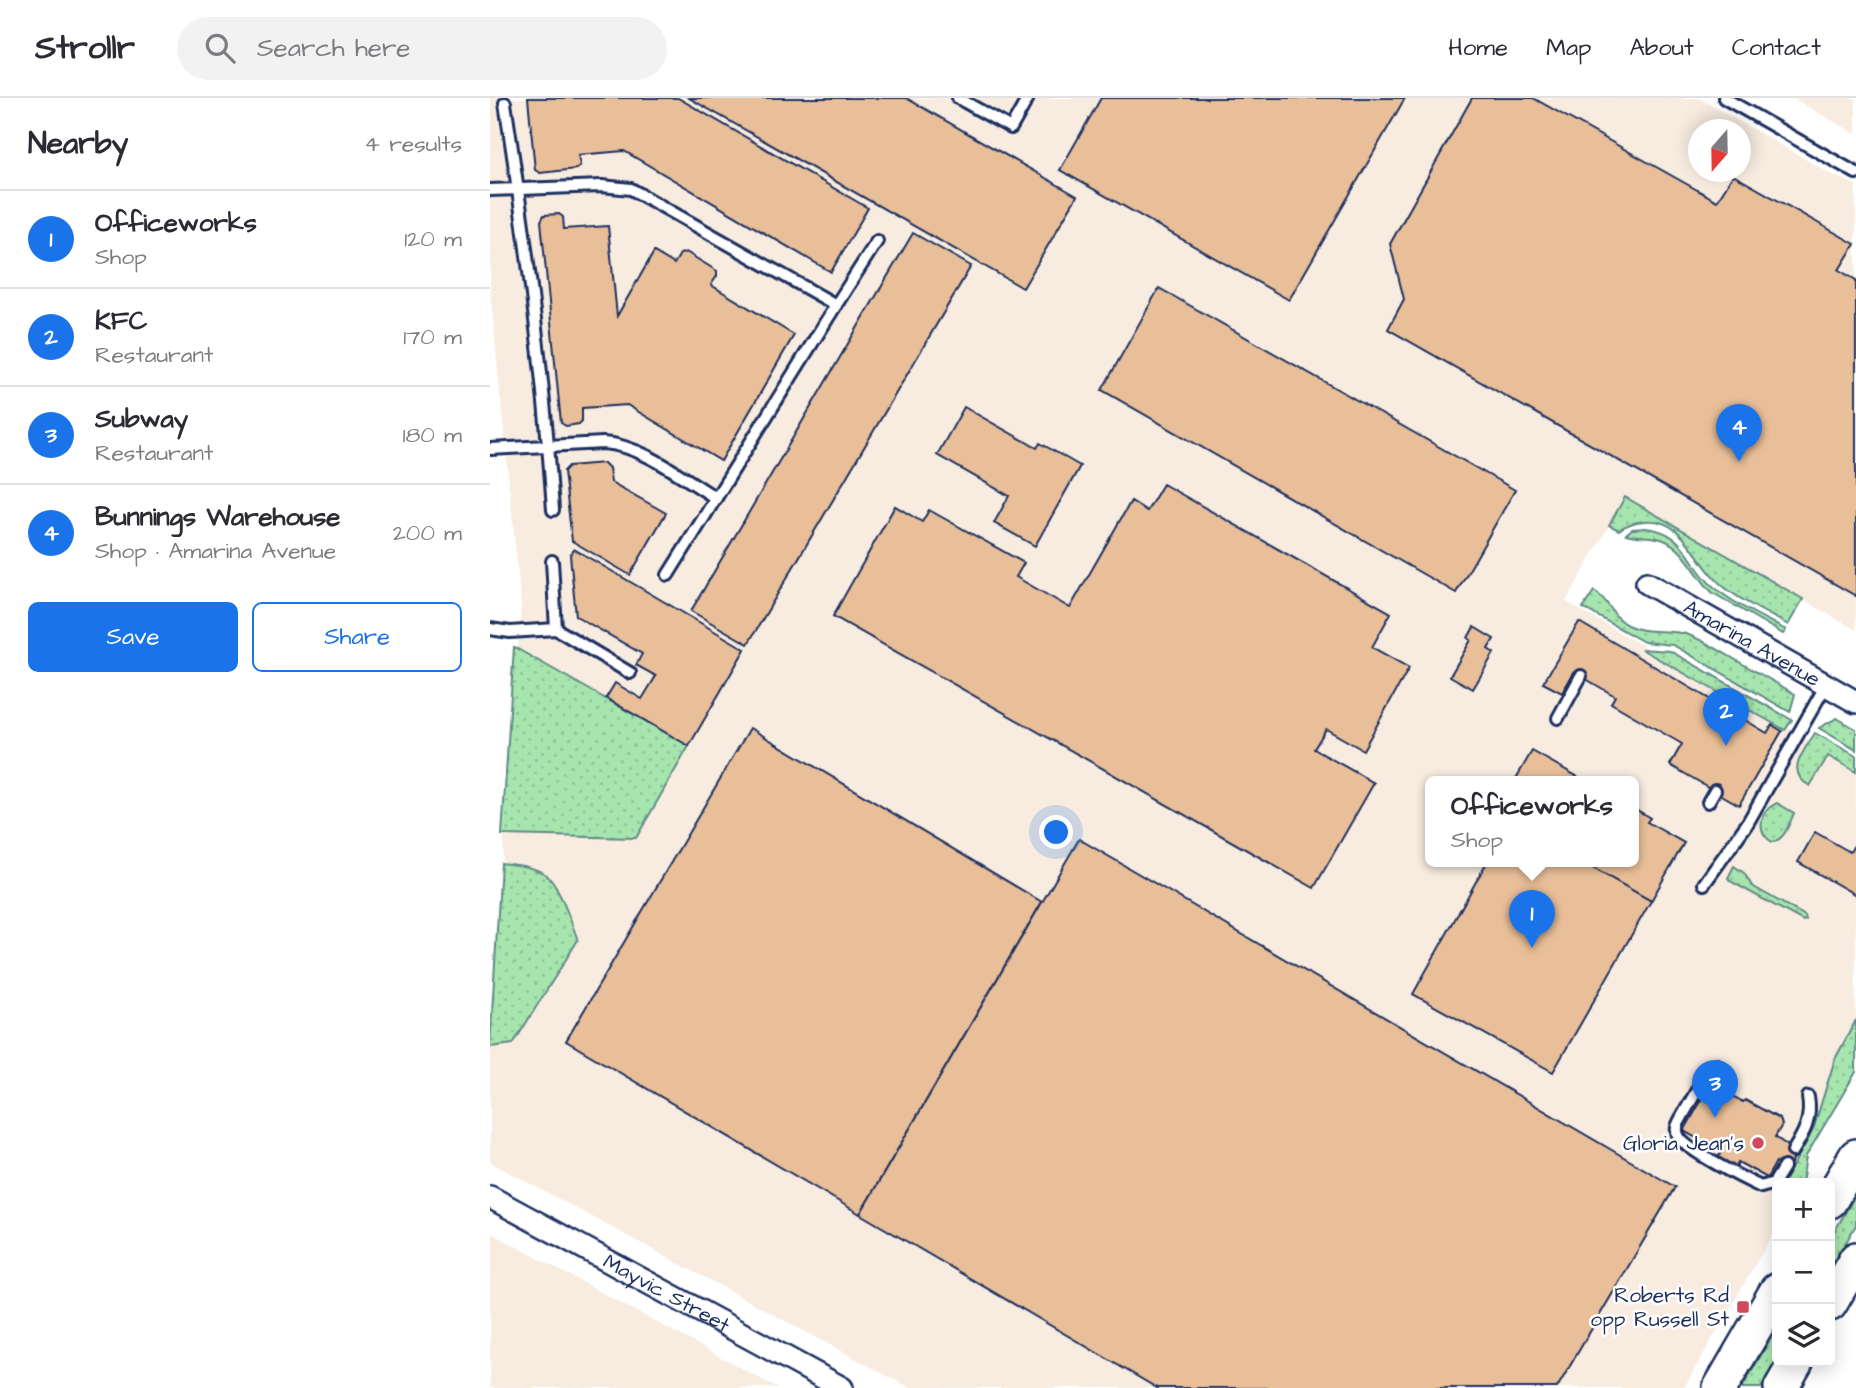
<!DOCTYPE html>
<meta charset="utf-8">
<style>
:root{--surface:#fff;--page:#f2f2f3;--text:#2b2b33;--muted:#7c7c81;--line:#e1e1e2;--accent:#1a73e8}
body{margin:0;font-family:"Architects Daughter",sans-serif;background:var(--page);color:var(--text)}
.controls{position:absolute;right:21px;bottom:21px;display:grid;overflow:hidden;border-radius:10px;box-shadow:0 4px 18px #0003}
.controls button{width:63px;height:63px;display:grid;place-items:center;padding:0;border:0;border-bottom:2px solid var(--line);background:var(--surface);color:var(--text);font:35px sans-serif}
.compass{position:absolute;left:1198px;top:21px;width:63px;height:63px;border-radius:50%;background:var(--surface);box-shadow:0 4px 18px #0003;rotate:200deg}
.you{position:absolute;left:567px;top:735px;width:24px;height:24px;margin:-18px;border:5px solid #fff;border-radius:50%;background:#1a73e8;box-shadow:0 0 0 10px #1a73e833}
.badge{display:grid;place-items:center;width:46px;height:46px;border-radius:50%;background:var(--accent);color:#fff;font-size:23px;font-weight:700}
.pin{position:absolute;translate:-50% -58px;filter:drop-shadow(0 2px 4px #0008)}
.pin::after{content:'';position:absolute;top:37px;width:24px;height:21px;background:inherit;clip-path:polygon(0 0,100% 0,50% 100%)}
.popup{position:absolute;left:935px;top:678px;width:214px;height:91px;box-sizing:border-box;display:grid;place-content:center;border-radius:10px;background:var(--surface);filter:drop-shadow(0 2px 5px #0005);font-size:23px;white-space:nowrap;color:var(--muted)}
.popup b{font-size:26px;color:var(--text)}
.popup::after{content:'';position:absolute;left:50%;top:100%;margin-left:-14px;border:14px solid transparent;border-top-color:var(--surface)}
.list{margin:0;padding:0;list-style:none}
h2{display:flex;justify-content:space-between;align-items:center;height:91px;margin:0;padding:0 28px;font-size:30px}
h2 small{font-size:23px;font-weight:400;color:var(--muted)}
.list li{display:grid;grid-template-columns:46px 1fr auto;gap:21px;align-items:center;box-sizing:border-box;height:98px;padding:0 28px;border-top:2px solid var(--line)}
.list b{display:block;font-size:26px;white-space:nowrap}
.list p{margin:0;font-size:23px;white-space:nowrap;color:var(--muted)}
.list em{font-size:23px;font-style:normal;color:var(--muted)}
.actions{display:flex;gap:14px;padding:21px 28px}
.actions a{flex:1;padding:16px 0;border:2px solid var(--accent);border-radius:10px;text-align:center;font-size:24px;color:var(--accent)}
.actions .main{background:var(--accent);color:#fff}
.icon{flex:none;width:38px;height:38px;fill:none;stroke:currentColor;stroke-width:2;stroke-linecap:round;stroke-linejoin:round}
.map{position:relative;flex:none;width:1366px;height:1290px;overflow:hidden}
header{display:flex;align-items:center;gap:42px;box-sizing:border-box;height:98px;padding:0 35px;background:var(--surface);border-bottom:2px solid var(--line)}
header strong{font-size:33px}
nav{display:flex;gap:38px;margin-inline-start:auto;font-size:24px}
.search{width:490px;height:63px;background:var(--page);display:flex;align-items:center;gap:18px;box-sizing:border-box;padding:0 24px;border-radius:38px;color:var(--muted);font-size:26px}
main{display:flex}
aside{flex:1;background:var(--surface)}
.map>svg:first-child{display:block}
</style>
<header>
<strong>Strollr</strong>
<div class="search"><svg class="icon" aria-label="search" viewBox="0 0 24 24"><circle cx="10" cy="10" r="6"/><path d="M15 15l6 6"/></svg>Search here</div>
<nav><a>Home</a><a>Map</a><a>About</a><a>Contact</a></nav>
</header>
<main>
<aside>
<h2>Nearby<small>4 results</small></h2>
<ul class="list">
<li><span class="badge">1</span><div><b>Officeworks</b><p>Shop</p></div><em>120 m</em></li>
<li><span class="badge">2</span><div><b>KFC</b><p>Restaurant</p></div><em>170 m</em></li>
<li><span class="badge">3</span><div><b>Subway</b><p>Restaurant</p></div><em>180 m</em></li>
<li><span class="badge">4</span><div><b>Bunnings Warehouse</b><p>Shop · Amarina Avenue</p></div><em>200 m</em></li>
</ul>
<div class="actions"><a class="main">Save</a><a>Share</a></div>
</aside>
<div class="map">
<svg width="1366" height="1290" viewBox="0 0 1366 1290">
<defs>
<pattern id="grass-dots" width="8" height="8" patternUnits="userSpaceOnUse" patternTransform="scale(1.75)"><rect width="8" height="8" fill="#a6e5ae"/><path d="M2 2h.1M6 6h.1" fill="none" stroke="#8ec598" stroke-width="1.8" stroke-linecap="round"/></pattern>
</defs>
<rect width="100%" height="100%" fill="#fff"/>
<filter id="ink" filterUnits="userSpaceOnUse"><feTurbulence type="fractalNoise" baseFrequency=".0143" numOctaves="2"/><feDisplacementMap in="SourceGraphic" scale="14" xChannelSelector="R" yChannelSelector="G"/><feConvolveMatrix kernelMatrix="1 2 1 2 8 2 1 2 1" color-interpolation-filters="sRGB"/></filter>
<g filter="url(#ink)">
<g fill="#f8ece0" fill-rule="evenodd">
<path d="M0,0H1209L1343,77L1366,87V532L1135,400L1076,504L1366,669V967L1304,1073L1308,1085H1287V1129L1194,1290H420L0,1064V938L31,507L0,192ZM1209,32H1251V74H1209ZM940,684H1144V764H940Z"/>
<path d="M1302,0H1366V36Z"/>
<path d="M0,1134L53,1163L288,1290H0Z"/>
</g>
<g fill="url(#grass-dots)" stroke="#608a86" stroke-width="2">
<path d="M1135,399L1313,501L1298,527C1277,515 1252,504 1233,488C1206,467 1195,418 1154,423C1144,424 1137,426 1129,432L1119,427Z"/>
<path d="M1156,430C1199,435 1196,466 1224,489C1245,507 1272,519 1296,532L1293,536L1223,495C1206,479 1196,451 1174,442C1162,437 1149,440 1136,436L1142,431Z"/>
<path d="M1104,493C1120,502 1121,519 1137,527C1155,536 1176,531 1196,536C1211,541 1225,550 1239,558C1261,571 1283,583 1305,596L1300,614L1183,547L1154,544L1093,510Z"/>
<path d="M24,549L199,648L146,740L12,737Z"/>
<path d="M1151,551L1180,553L1302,622L1295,632Z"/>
<path d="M1347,620L1366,631V652L1329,630Z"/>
<path d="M1325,635L1366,658V674L1338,658L1320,688C1294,674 1314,653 1325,635Z"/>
<path d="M1287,705L1304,715C1299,726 1295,742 1282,744C1265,733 1270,713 1287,705Z"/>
<path d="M11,765C24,767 43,768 55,776C69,786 81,825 88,842L23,946L0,949Z"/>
<path d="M1244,768L1254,775L1262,788L1315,818L1316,822L1313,823L1240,783L1238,780Z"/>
<path d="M1366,922V974L1316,1058L1312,1085H1293L1323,1032L1345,961Z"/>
<path d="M1366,1096V1127L1340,1172V1141Z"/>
<path d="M1287,1230V1262L1271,1290H1252Z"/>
</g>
<g fill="#e9bf99" stroke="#1b2f5e" stroke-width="2">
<path d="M38,0H188L378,110L341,174L134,53L88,57L90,67L86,71L50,75L45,72Z"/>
<path d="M199,0H416L587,98L533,190Z"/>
<path d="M611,0H915L799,202L570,72Z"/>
<path d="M982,0H1043L1227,103L1243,77L1365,146L1349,172L1366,182V498L898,231L914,201L900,146Z"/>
<path d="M69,116L73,119L74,131L118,128L127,218L164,154L184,166L190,156L196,154L227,173V178L221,187L304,237L231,363L137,307L92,310V323L89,326L76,328L71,325L51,123L54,117Z"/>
<path d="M423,135L481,168L258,546L201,513Z"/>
<path d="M669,190L1025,392L966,495L612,292Z"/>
<path d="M474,309L547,350L550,345L590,368L545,448L504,425L519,398L447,357Z"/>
<path d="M114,365L119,370L121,384L176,415L140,477L82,443L74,373L79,368Z"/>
<path d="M673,386L901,515L882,549L919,570L873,652L836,631L824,651L884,685L824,790L343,518L405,408L432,424L439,412L534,465L526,479L580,510L641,403L657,413Z"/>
<path d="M84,451L255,551L199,648L116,600L125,585L152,601L166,578L146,567L152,556L86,518L80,457Z"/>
<path d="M1089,524L1277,635L1282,627L1292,633L1249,707L1180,667L1192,646L1121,605L1125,598L1084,574L1072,595L1053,585Z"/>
<path d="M984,529L1004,541L998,551L1004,555L983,591L960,578L981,542L978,540Z"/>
<path d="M260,630L552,804L370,1116L76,943Z"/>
<path d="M1042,653L1097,684H1024Z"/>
<path d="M1144,710L1160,720L1157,724L1194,745L1161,803L1092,764H1144Z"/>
<path d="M1325,734L1360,754L1366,744V797L1308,764Z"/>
<path d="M589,741L1185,1089L1067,1290H667L370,1116Z"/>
<path d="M997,764H1092L1161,803L1063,974L923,896Z"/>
<path d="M1227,990L1253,1004L1255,1002L1290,1021L1292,1027L1285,1039L1307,1054L1298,1071L1286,1064L1277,1080L1248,1064L1244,1073L1226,1064L1231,1054L1194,1033L1215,996L1221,999Z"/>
</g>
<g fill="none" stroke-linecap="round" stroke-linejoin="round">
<g stroke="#1b2f5e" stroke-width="16">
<g id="service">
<path d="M468,0L521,30L538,0"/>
<path d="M1234,0L1366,75"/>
<path d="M15,5C36,140 54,276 63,412"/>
<path d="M0,92L112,88L141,91L346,207L387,143"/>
<path d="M0,351L113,345C152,347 193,380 226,400"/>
<path d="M62,463L66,531"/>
<path d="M178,477L346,207"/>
<path d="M0,531L20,534L66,531L140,575"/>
<path d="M1068,620L1091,578"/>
<path d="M1218,704L1225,692"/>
<path d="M1214,786L1257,726L1336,587"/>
<path d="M1227,967L1215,978L1189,1024C1186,1029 1186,1034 1189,1039C1196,1052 1256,1082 1271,1089L1284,1085L1294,1069"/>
<path d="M1303,1053C1314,1035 1322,1021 1318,999"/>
</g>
</g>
<g stroke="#1b2f5e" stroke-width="26">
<g id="minor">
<path id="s1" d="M1157,485L1366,604"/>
<path id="s2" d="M0,1099L352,1290"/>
</g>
</g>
<g stroke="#1b2f5e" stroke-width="38">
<g id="trunk">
<path d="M1340,1103L1366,1058"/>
<path d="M1340,1206L1366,1161"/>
<path d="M1230,1290L1287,1192"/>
<path d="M1291,1290L1306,1264"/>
</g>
</g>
<use href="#service" stroke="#fff" stroke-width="10"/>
<use href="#minor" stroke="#fff" stroke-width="21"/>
<use href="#trunk" stroke="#fff" stroke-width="33"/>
</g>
</g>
<g fill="#d1495b" stroke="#fff" stroke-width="2.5">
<circle cx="1268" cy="1045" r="7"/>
<rect x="1246" y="1202" width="14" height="14" rx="3.5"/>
</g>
<g text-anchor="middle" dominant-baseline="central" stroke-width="5" stroke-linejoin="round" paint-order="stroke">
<g font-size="21" fill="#1b2f5e" stroke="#fff">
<text stroke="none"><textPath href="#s1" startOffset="121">Amarina Avenue</textPath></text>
<text stroke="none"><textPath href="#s2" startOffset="201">Mayvic Street</textPath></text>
</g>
<g font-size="21" fill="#1b2f5e" stroke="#fff" text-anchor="end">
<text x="1254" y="1045">Gloria Jean's</text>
<text x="1239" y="1197">Roberts Rd<tspan x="1239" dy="24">opp Russell St</tspan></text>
</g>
</g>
</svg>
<div class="controls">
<button>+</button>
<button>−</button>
<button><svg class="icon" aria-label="layers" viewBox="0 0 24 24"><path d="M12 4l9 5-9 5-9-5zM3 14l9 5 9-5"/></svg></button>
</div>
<svg class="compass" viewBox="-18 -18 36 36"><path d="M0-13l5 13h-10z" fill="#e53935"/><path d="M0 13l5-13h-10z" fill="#7c7c81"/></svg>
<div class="you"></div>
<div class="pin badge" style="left:1042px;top:850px">1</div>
<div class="popup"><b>Officeworks</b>Shop</div>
<div class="pin badge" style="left:1236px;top:648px">2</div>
<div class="pin badge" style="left:1225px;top:1020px">3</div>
<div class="pin badge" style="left:1249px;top:364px">4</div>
</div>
</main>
